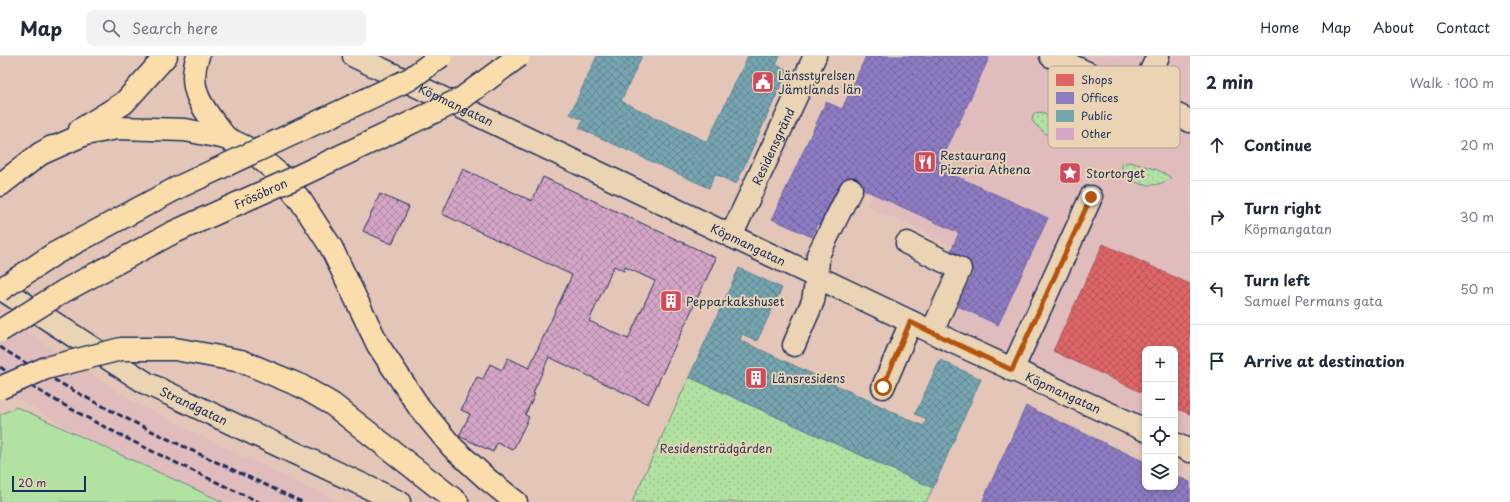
<!DOCTYPE html>
<meta charset="utf-8">
<style>
:root{--surface:#fff;--page:#f2f2f3;--text:#1f2937;--muted:#747a83;--line:#e0e1e3}
body{margin:0;font-family:"Playpen Sans",sans-serif;background:var(--page);color:var(--text)}
.controls{position:absolute;right:12px;bottom:12px;display:grid;overflow:hidden;border-radius:8px;box-shadow:0 2px 6px #0003}
.controls button{width:36px;height:36px;display:grid;place-items:center;padding:0;border:0;border-bottom:1px solid var(--line);background:var(--surface);color:var(--text);font:20px sans-serif}
.scale{position:absolute;left:12px;bottom:10px;width:74px;box-sizing:border-box;padding-left:4px;border:2px solid #1b2f5e;border-top:0;font-size:11px;line-height:14px;white-space:nowrap;color:#1b2f5e;-webkit-text-stroke:3px #ead4b3;paint-order:stroke}
.stop{position:absolute;width:12px;height:12px;margin:-9px;border:3px solid #b45309;border-radius:50%;background:#fff}
.stop.end{background:#b45309;border-color:#fff;box-shadow:0 1px 4px #0008}
.list{margin:0;padding:0;list-style:none}
h2{display:flex;justify-content:space-between;align-items:center;height:52px;margin:0;padding:0 16px;font-size:17px}
h2 small{font-size:13px;font-weight:400;color:var(--muted)}
.list li{display:grid;grid-template-columns:26px 1fr auto;gap:12px;align-items:center;box-sizing:border-box;height:72px;padding:0 16px;border-top:1px solid var(--line)}
.list b{display:block;font-size:15px;white-space:nowrap}
.list p{margin:0;font-size:13px;white-space:nowrap;color:var(--muted)}
.list em{font-size:13px;font-style:normal;color:var(--muted)}
.icon{flex:none;width:22px;height:22px;fill:none;stroke:currentColor;stroke-width:2;stroke-linecap:round;stroke-linejoin:round}
.map{position:relative;flex:none;width:1190px;height:446px;overflow:hidden}
header{display:flex;align-items:center;gap:24px;box-sizing:border-box;height:56px;padding:0 20px;background:var(--surface);border-bottom:1px solid var(--line)}
header strong{font-size:19px}
nav{display:flex;gap:22px;margin-inline-start:auto;font-size:14px}
.search{width:280px;height:36px;background:var(--page);display:flex;align-items:center;gap:10px;box-sizing:border-box;padding:0 14px;border-radius:8px;color:var(--muted);font-size:15px}
main{display:flex}
aside{flex:1;background:var(--surface)}
.map>svg:first-child{display:block}
</style>
<header>
<strong>Map</strong>
<div class="search"><svg class="icon" aria-label="search" viewBox="0 0 24 24"><circle cx="10" cy="10" r="6"/><path d="M15 15l6 6"/></svg>Search here</div>
<nav><a>Home</a><a>Map</a><a>About</a><a>Contact</a></nav>
</header>
<main>
<div class="map">
<svg width="1190" height="446" viewBox="0 0 1190 446">
<defs>
<pattern id="grass-dots" width="8" height="8" patternUnits="userSpaceOnUse"><rect width="8" height="8" fill="#b1e2a2"/><path d="M2 2h.1M6 6h.1" fill="none" stroke="#98c28e" stroke-width="1.8" stroke-linecap="round"/></pattern>
<pattern id="shops-cross-hatch" width="8" height="8" patternUnits="userSpaceOnUse"><rect width="8" height="8" fill="#e06666"/><path d="M0 0l8 8M0 8l8-8" fill="none" stroke="#b55457"/></pattern>
<pattern id="offices-cross-hatch" width="8" height="8" patternUnits="userSpaceOnUse"><rect width="8" height="8" fill="#8e7cc3"/><path d="M0 0l8 8M0 8l8-8" fill="none" stroke="#7366a2"/></pattern>
<pattern id="public-cross-hatch" width="8" height="8" patternUnits="userSpaceOnUse"><rect width="8" height="8" fill="#76a5af"/><path d="M0 0l8 8M0 8l8-8" fill="none" stroke="#608792"/></pattern>
<pattern id="building-cross-hatch" width="8" height="8" patternUnits="userSpaceOnUse"><rect width="8" height="8" fill="#d6a6c6"/><path d="M0 0l8 8M0 8l8-8" fill="none" stroke="#ad88a4"/></pattern>
</defs>
<rect width="100%" height="100%" fill="#e4c6b9"/>
<filter id="ink" filterUnits="userSpaceOnUse"><feTurbulence type="fractalNoise" baseFrequency=".025" numOctaves="2"/><feDisplacementMap in="SourceGraphic" scale="8" xChannelSelector="R" yChannelSelector="G"/><feConvolveMatrix kernelMatrix="1 2 1 2 8 2 1 2 1" color-interpolation-filters="sRGB"/></filter>
<g filter="url(#ink)">
<g fill="#e0bcbd">
<path d="M937,0H1190V383L1175,376V293H1145V362L949,272L982,203L867,150Z"/>
<path d="M0,259L139,349L248,403L339,446H215L144,412L74,375L0,333Z"/>
</g>
<g fill="url(#grass-dots)" stroke="#668880">
<path d="M1043,56C1053,66 1066,72 1074,84L1067,89C1053,83 1043,77 1032,65L1034,57Z"/>
<path d="M1130,106C1144,111 1160,112 1171,122C1155,133 1137,131 1122,117V108Z"/>
<path d="M689,321L933,432L926,446H632Z"/>
</g>
<path fill="#b1e2a2" stroke="#668880" d="M16,351L28,356L223,446H0V359Z"/>
<path fill="url(#shops-cross-hatch)" stroke="#a55664" d="M1103,188L1190,228V358L1175,352V293H1145V338L1053,295Z"/>
<g fill="url(#offices-cross-hatch)" stroke="#6c65a5">
<path d="M866,0H984L989,2L938,112L1048,162L998,269L958,250L974,215L947,203L959,177L843,124L822,170L817,168L812,181L772,163L826,46L842,53Z"/>
<path d="M1026,350L1145,406V431H1175V419L1190,426V446H982Z"/>
</g>
<g fill="url(#public-cross-hatch)" stroke="#5b8297">
<path d="M597,0H642L621,45L707,86L748,0H780L776,9L788,14L736,128L715,118L709,132L579,72L583,64L570,58Z"/>
<path d="M739,212L782,232L757,285L742,278L740,284L923,370L927,363L915,358L940,304L981,323L933,432L689,321Z"/>
</g>
<g fill="url(#building-cross-hatch)" stroke="#1b2f5e" fill-rule="evenodd">
<path d="M463,113L532,145L543,121L716,202L648,348L549,301L533,337L535,338L525,359L529,361L513,394L497,387L493,396L459,380L470,358L461,354L477,321L483,323L490,308L502,314L508,302L529,312L572,219L442,158ZM614,210L624,215L625,211L655,225L628,283L589,265Z"/>
<path d="M380,138L409,151L392,188L363,175Z"/>
</g>
<g fill="none" stroke-linecap="round" stroke-linejoin="round">
<g stroke="#1b2f5e" stroke-width="25">
<g id="minor">
<path id="s1" d="M354,0L951,285L1145,374"/>
<path d="M1051,0L1190,65"/>
<path d="M1123,73L1158,0"/>
<path id="s2" d="M731,180L815,0"/>
<path d="M907,187L960,213L932,276"/>
<path id="s3" d="M0,232L146,327L399,446"/>
<path d="M794,289L813,245L817,221L818,199L851,133"/>
<path d="M1012,314L1091,141"/>
<path d="M883,331L911,266"/>
<path d="M1175,388L1190,395"/>
</g>
</g>
<g stroke="#1b2f5e" stroke-width="25">
<g id="major">
<path d="M198,0C185,35 206,56 226,82"/>
<path d="M80,74L124,47L166,0"/>
<path d="M40,98L85,78L117,72L185,74L226,82L249,93L279,118L301,145L331,191L378,289L419,351L452,391L487,423L516,446"/>
<path d="M0,129L40,98L52,91"/>
<path d="M301,330L332,348L457,446"/>
</g>
</g>
<use href="#minor" stroke="#ead4b3" stroke-width="22"/>
<use href="#major" stroke="#fbddab" stroke-width="22"/>
<g stroke="#1b2f5e" stroke-width="3" stroke-dasharray="6 3" stroke-linecap="butt">
<path d="M0,291C95,352 200,398 302,446"/>
<path d="M0,311C82,363 171,405 259,446"/>
</g>
<g stroke="#1b2f5e" stroke-width="25" stroke-linecap="butt">
<g id="major-bridge">
<path d="M0,234L54,198L177,132L410,23L441,0"/>
<path id="s4" d="M0,275L64,235L172,177L299,120L461,43L519,0"/>
<path d="M0,332L46,312L121,293H175L241,305L301,330"/>
</g>
</g>
<use href="#major-bridge" stroke="#fbddab" stroke-width="22"/>
</g>
</g>
<g fill="none" stroke-linecap="round" stroke-linejoin="round" filter="url(#ink)">
<path stroke="#b45309" stroke-width="5" d="M883,331L910,266L1012,314L1091,141"/>
</g>
<defs>
<g id="civic-square" transform="scale(1.15)"><rect x="-9" y="-9" width="18" height="18" rx="4" fill="#d1495b" stroke="#ead4b3"/><path d="M-.6-6.5H3V-4.5H.6V-3L4-1V1h2V6H-6V1h2V-1L-.6-3ZM-1.2 2.5V6h2.4V2.5Z" fill="#fff"/></g>
<g id="restaurant-square" transform="scale(1.15)"><rect x="-9" y="-9" width="18" height="18" rx="4" fill="#d1495b" stroke="#ead4b3"/><path d="M-5-6h1v4h1v-4h1v4h1v-4h1v5L-1.5 .5V6h-2V.5L-5-1ZM5-6V6H3V1.5H1.5Q1.5-4 5-6Z" fill="#fff"/></g>
<g id="sight-square" transform="scale(1.15)"><rect x="-9" y="-9" width="18" height="18" rx="4" fill="#d1495b" stroke="#ead4b3"/><path d="M0-6L1.8-2.2L6-1.7L2.9 1.2L3.7 5.4L0 3.3L-3.7 5.4L-2.9 1.2L-6-1.7L-1.8-2.2Z" fill="#fff"/></g>
<g id="building-square" transform="scale(1.15)"><rect x="-9" y="-9" width="18" height="18" rx="4" fill="#d1495b" stroke="#ead4b3"/><path d="M-4-6H4V6H1V3H-1V6H-4ZM-2.5-4.3h1.7v1.8h-1.7ZM.8-4.3h1.7v1.8H.8ZM-2.5-1h1.7V.8h-1.7ZM.8-1h1.7V.8H.8Z" fill="#fff"/></g>
</defs>
<g fill-rule="evenodd">
<use href="#civic-square" x="763" y="26"/>
<use href="#restaurant-square" x="925" y="106"/>
<use href="#sight-square" x="1070" y="117"/>
<use href="#building-square" x="671" y="245"/>
<use href="#building-square" x="756" y="322"/>
</g>
<g text-anchor="middle" dominant-baseline="central" stroke-width="4" stroke-linejoin="round" paint-order="stroke">
<g font-size="12" fill="#1b2f5e" stroke="#ead4b3" text-anchor="start">
<text x="778" y="19">Länsstyrelsen<tspan x="778" dy="14">Jämtlands län</tspan></text>
<text x="940" y="99">Restaurang<tspan x="940" dy="14">Pizzeria Athena</tspan></text>
<text x="1086" y="117">Stortorget</text>
<text x="686" y="245">Pepparkakshuset</text>
<text x="772" y="322">Länsresidens</text>
</g>
<g font-size="12" fill="#1b2f5e" stroke="#ead4b3">
<text stroke="none"><textPath href="#s1" startOffset="113">Köpmangatan</textPath></text>
<text stroke="none"><textPath href="#s2" startOffset="99">Residensgränd</textPath></text>
<text stroke="none"><textPath href="#s4" startOffset="295">Frösöbron</textPath></text>
<text stroke="none"><textPath href="#s1" startOffset="437">Köpmangatan</textPath></text>
<text stroke="none"><textPath href="#s1" startOffset="785">Köpmangatan</textPath></text>
<text stroke="none"><textPath href="#s3" startOffset="227">Strandgatan</textPath></text>
</g>
<g font-size="12" fill="#2a4165" stroke="#ead4b3">
<text x="716" y="392">Residensträdgården</text>
</g>
</g>
<rect x="1048" y="10" width="132" height="82" rx="6" fill="#ead4b3" stroke="#aca29a" stroke-width="1"/>
<rect x="1056" y="18" width="18" height="12" fill="#e06666"/>
<rect x="1056" y="36" width="18" height="12" fill="#8e7cc3"/>
<rect x="1056" y="54" width="18" height="12" fill="#76a5af"/>
<rect x="1056" y="72" width="18" height="12" fill="#d6a6c6"/>
<g font-size="11" fill="#1b2f5e">
<text x="1081" y="28">Shops</text>
<text x="1081" y="46">Offices</text>
<text x="1081" y="64">Public</text>
<text x="1081" y="82">Other</text>
</g>
</svg>
<div class="controls">
<button>+</button>
<button>−</button>
<button><svg class="icon" aria-label="locate" viewBox="0 0 24 24"><circle cx="12" cy="12" r="6"/><path d="M12 2v4M12 18v4M2 12h4M18 12h4"/></svg></button>
<button><svg class="icon" aria-label="layers" viewBox="0 0 24 24"><path d="M12 4l9 5-9 5-9-5zM3 14l9 5 9-5"/></svg></button>
</div>
<div class="scale">20 m</div>
<div class="stop" style="left:883px;top:331px"></div>
<div class="stop end" style="left:1091px;top:141px"></div>
</div>
<aside>
<h2>2 min<small>Walk · 100 m</small></h2>
<ul class="list">
<li><svg class="icon" aria-label="ahead" viewBox="0 0 24 24"><path d="M12 20V5M6 11l6-6 6 6"/></svg><div><b>Continue</b></div><em>20 m</em></li>
<li><svg class="icon" aria-label="right" viewBox="0 0 24 24"><path d="M7 20v-9h11M14 6l5 5-5 5"/></svg><div><b>Turn right</b><p>Köpmangatan</p></div><em>30 m</em></li>
<li><svg class="icon" aria-label="left" viewBox="0 0 24 24"><path d="M17 20v-9H6M10 6l-5 5 5 5"/></svg><div><b>Turn left</b><p>Samuel Permans gata</p></div><em>50 m</em></li>
<li><svg class="icon" aria-label="arrive" viewBox="0 0 24 24"><path d="M6 21V4h12l-3 4 3 4H6"/></svg><div><b>Arrive at destination</b></div></li>
</ul>
</aside>
</main>
